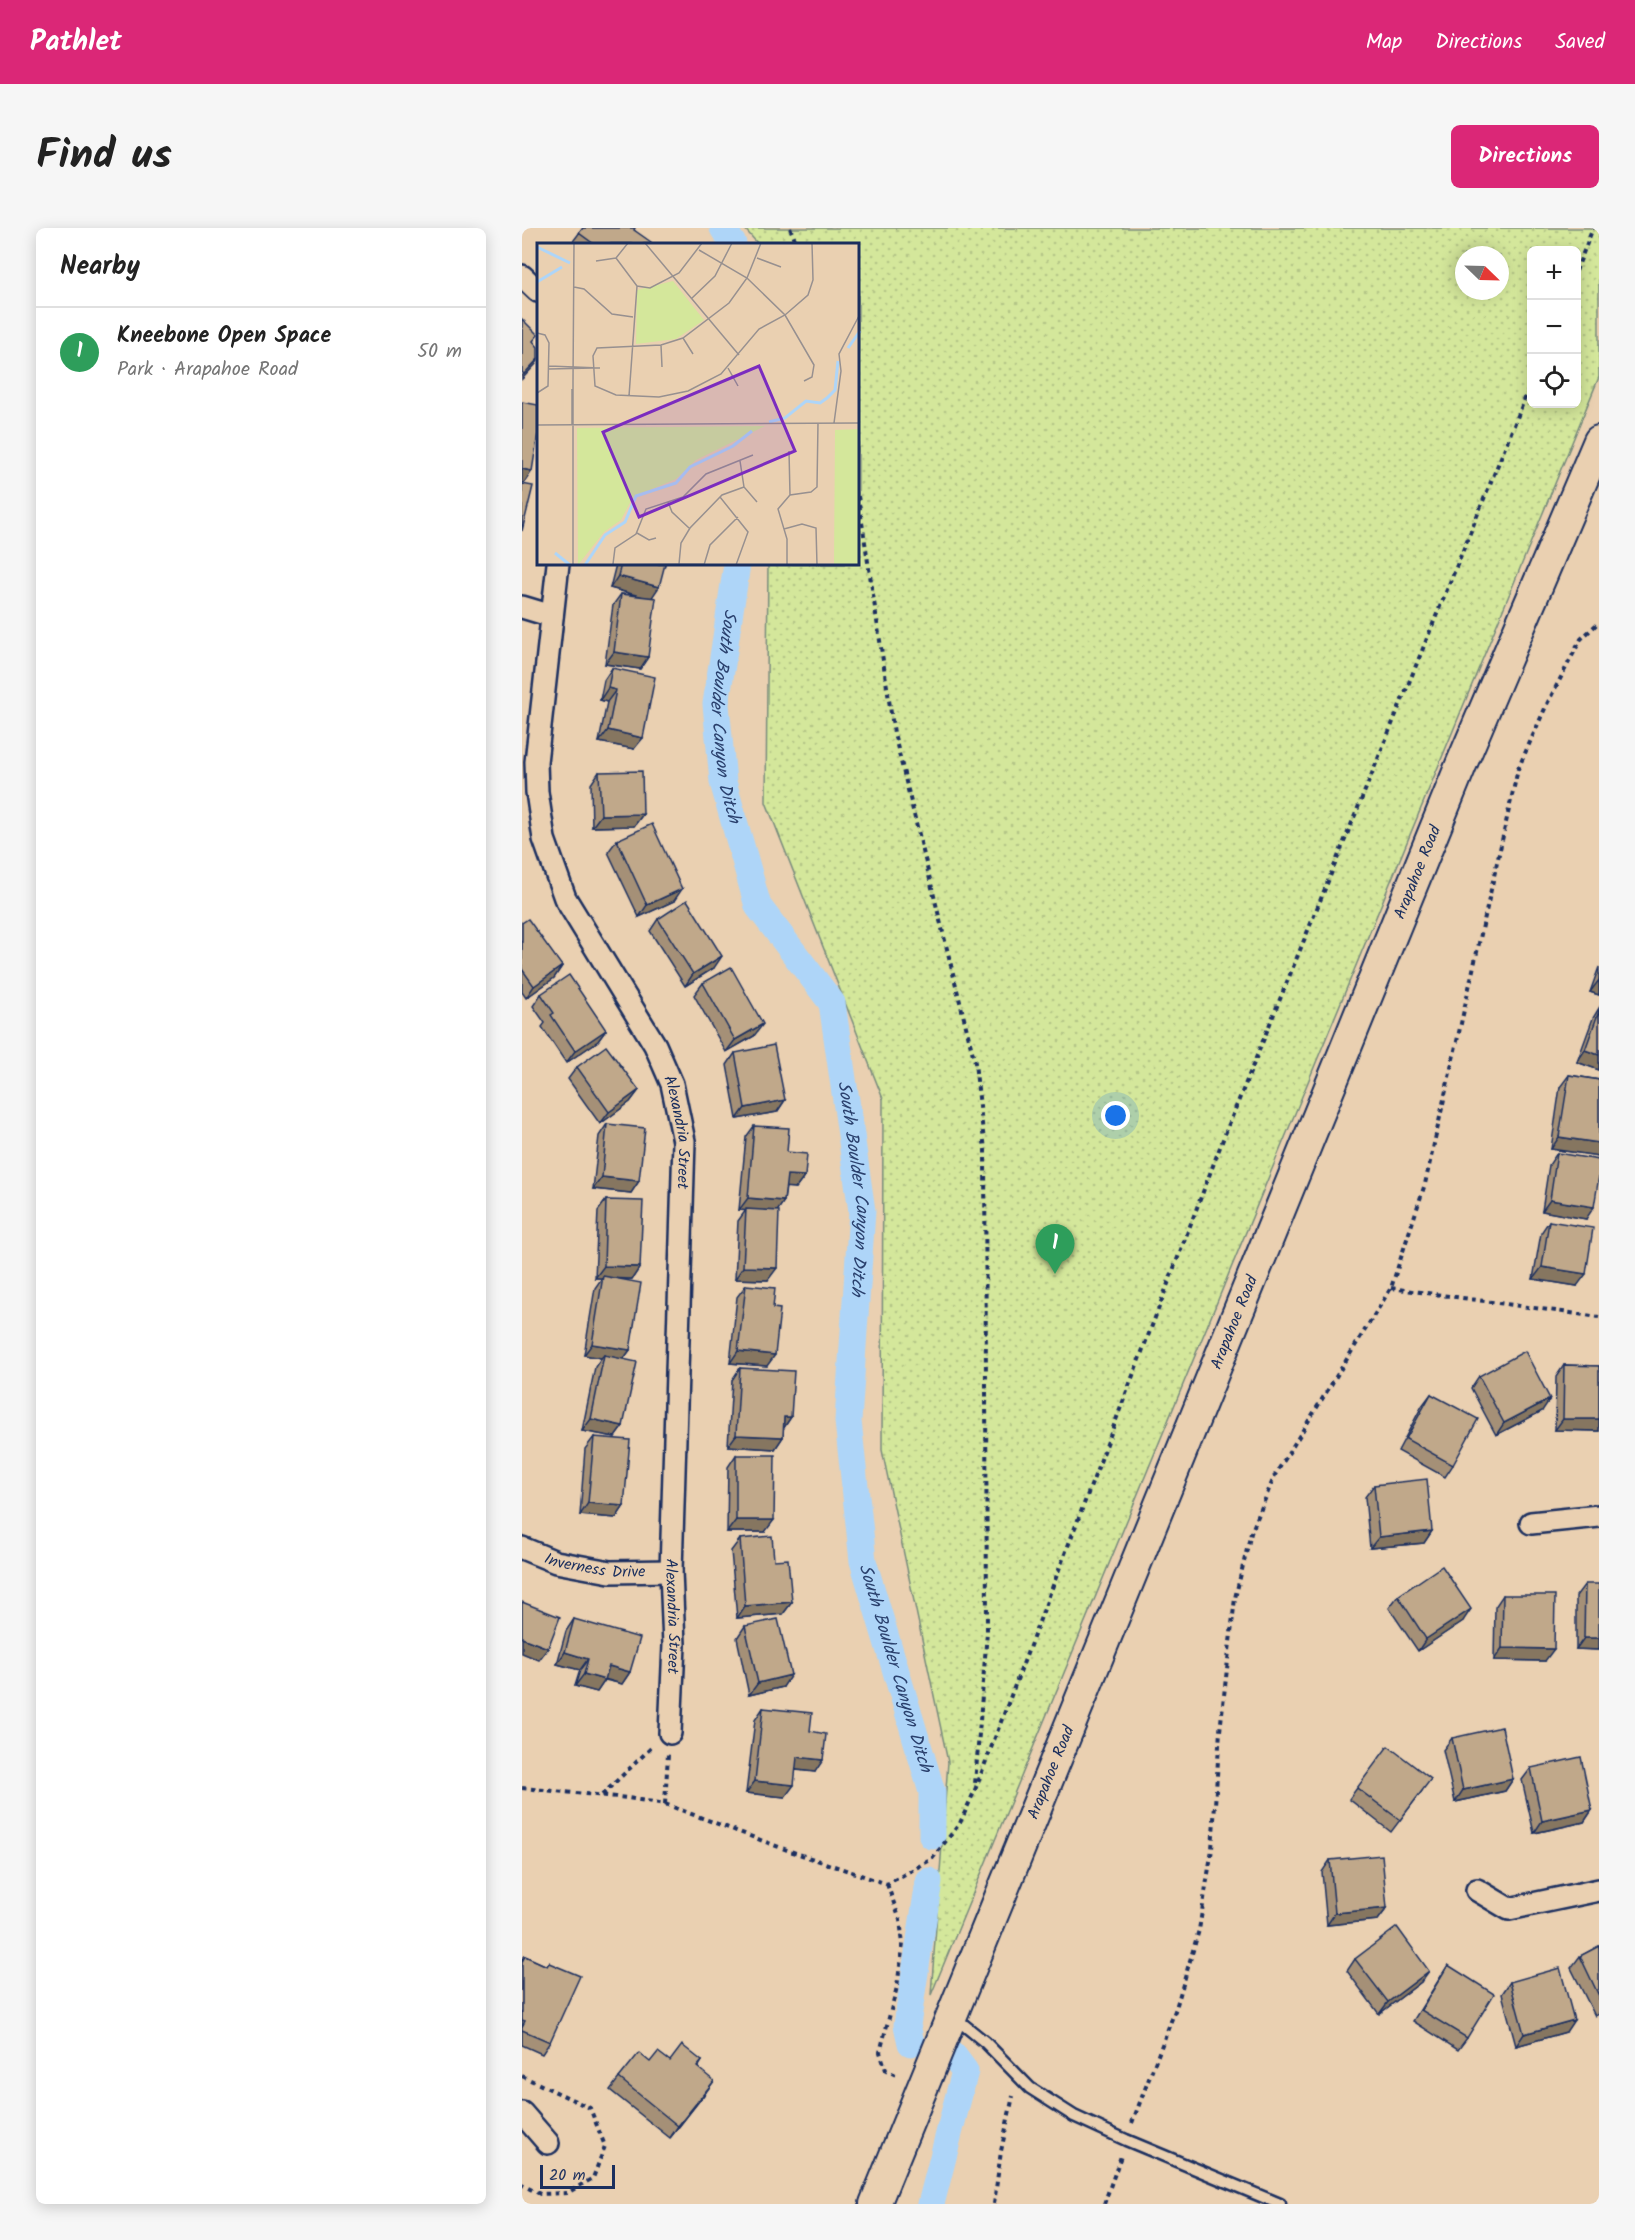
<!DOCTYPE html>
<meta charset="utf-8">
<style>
:root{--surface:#fff;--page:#f6f6f6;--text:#222;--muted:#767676;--line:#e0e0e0;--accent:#db2777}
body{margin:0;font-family:Kalam,sans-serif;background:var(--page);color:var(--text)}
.controls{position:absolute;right:18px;top:18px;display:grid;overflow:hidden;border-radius:9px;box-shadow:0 3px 15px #0003}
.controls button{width:54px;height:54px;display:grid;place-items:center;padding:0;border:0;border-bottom:2px solid var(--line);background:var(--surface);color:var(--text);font:30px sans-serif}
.compass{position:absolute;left:933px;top:18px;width:54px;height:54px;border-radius:50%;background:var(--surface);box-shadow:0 3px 15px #0003;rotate:113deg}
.scale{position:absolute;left:18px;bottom:15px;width:75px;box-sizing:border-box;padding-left:6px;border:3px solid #1b2f5e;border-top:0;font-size:16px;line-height:21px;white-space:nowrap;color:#1b2f5e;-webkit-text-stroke:4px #ead0b1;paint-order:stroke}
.you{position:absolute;left:594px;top:888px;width:21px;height:21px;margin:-15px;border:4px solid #fff;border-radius:50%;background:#1a73e8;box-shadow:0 0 0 9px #1a73e833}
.badge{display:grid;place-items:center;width:39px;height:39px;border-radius:50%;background:var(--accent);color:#fff;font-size:20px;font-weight:700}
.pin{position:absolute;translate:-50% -50px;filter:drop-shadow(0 2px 3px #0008)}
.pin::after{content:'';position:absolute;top:32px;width:21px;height:18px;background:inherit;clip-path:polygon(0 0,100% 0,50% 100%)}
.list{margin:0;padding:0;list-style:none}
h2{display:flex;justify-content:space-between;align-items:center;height:78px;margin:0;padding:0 24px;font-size:26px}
h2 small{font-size:20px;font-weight:400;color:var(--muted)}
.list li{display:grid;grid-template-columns:39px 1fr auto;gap:18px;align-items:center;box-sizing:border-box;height:90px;padding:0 24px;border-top:2px solid var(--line)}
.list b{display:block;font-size:22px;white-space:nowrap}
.list p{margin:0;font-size:20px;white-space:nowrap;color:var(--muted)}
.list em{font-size:20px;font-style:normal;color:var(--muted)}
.icon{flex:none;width:33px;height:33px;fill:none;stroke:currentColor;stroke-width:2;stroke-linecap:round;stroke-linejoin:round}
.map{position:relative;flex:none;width:1077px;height:1976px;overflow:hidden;border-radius:9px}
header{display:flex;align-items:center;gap:36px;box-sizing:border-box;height:84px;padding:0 30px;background:var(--accent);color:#fff}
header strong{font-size:28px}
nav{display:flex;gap:33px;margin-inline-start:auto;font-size:21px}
.intro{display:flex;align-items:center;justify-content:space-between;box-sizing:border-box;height:144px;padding:0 36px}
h1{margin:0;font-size:42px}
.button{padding:15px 27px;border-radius:9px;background:var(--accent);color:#fff;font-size:21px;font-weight:700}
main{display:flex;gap:36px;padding:0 36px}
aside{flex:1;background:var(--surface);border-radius:9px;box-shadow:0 3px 15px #0003}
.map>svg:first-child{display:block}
</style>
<header>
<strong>Pathlet</strong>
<nav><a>Map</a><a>Directions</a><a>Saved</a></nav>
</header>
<div class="intro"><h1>Find us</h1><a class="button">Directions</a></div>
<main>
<aside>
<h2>Nearby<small></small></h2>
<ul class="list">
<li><span class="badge" style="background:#2e9e5b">1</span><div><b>Kneebone Open Space</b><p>Park · Arapahoe Road</p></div><em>50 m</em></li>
</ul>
</aside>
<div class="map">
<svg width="1077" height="1976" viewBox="0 0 1077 1976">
<defs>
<pattern id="park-dots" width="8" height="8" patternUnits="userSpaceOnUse" patternTransform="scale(1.5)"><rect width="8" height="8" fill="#d4e79b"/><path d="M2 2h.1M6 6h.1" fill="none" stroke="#b5c688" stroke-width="1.8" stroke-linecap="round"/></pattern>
</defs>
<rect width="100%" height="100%" fill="#ead0b1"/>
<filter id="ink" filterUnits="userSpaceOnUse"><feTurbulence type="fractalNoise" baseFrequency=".0167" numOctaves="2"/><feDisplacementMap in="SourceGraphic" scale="12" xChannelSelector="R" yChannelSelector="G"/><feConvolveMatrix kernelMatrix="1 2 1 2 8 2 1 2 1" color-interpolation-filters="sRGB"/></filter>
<g filter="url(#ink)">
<path fill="url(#park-dots)" stroke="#788b7c" stroke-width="1.5" fill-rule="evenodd" d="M222,0H1077V149L409,1767L426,1534L360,1222L361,871L244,574L246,336H336V16H236ZM1010,22H1054V176H1010ZM942,27H978V63H942Z"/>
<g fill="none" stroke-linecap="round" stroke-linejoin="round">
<g stroke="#aed5f8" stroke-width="27">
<path d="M201,0L211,16"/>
<path id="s1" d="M215,336L194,476L201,554L236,678L310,775L340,983L326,1193L341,1333L410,1564V1608"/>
<path d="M389,1815L385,1797L407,1653"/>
<path d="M409,1976L443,1843L431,1827"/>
</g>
<g stroke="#1b2f5e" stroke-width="15">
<path id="service" d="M432,1789L463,1814L508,1860L552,1888L604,1912L758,1976"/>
</g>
<g stroke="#1b2f5e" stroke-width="26">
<g id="minor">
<path d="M0,48L16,63"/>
<path id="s2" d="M36,336L14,534L15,564L22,611L43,670L133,817L150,856L162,913L149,1343L152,1417L148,1505"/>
<path d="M0,379L30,388"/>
<path d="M1009,1295L1077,1288"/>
<path id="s3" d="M0,1320L34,1334L88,1344L149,1343"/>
<path d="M955,1662L987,1681L1077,1662"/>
<path d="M0,1885L26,1915"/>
</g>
</g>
<g stroke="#1b2f5e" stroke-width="34">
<g id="secondary">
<path id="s4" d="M353,1976L939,537L1077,213"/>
</g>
</g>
<g stroke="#1b2f5e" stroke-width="4" stroke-dasharray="4.5 4.5" stroke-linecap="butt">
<path d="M268,0L275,16"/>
<path d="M1054,43L1071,0"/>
<path d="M336,268L372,505L453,835L463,922L465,1404L453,1556"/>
<path d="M869,1060L1077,1089"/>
<path d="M0,1560L106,1570L143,1576L265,1622L365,1656L410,1631L438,1595L453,1562L703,906L1010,153"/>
<path d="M80,1567L131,1518"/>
<path d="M143,1576L146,1526"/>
<path d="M365,1656L378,1692L381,1716L375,1759L358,1824L364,1842L376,1848"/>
<path d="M0,1848L68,1880L83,1918L71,1950L45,1965L18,1966L0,1957"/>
<path d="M610,1895L654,1780L677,1702L690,1621L698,1503L713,1370L729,1305L753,1247L869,1060L903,956L996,541L1025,476L1059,411L1077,394"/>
<path d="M472,1976L479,1923L491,1868"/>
<path d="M582,1976L599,1928"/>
</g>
<use href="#service" stroke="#ead0b1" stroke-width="10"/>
<use href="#minor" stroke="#ead0b1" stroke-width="21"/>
<use href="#secondary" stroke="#ead0b1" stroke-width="30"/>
</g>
<g fill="#a59077" stroke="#1b2f5e" stroke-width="1.5">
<path d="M61,0L112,2L127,16H49Z"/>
<path d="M94,336H143L130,369L126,429L118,441L83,436L91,377L99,366L117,368L88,360Z"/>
<path d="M90,440L112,521L77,514L85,474L78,472L82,452Z"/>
<path d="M77,544L121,586L112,598L70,599L69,556Z"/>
<path d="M95,612L152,673L117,689L86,624Z"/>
<path d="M136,691L192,740L163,758L128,703Z"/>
<path d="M0,695L40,738L32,750L4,770L0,764Z"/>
<path d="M1077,739V767L1068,764Z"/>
<path d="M181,755L232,808L204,824L172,767Z"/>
<path d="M19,766L84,802L76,813L44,835L20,799L23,795L11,778Z"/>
<path d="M1077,780V842L1055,834L1071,790Z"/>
<path d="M213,825L263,872L255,884L215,891L205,837Z"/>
<path d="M55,839L117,862L108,874L78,896L46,851Z"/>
<path d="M1047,847L1077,852V928L1029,921L1038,859Z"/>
<path d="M85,896L117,953L109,965L71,961L77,908Z"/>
<path d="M232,898L265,924L283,948L274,960L264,959L262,973L255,983L246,1052L213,1051L216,993L224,982H217L224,909Z"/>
<path d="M1035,925L1064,991L1020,983L1027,937Z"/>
<path d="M84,972L118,1039L110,1051H96L108,1122L101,1131V1198L93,1209L60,1203L73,1139L79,1130L62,1127L73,1060L80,1050H73L76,983Z"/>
<path d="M1027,993L1055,1058L1011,1051L1019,1005Z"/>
<path d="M224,1057L251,1080L245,1138L208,1135L215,1069Z"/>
<path d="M1042,1137L1077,1138V1203L1033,1202L1034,1149Z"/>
<path d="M218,1140L269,1189L261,1201V1209L253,1221L206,1218L210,1152Z"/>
<path d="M957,1148L1020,1183L974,1207L949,1160Z"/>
<path d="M909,1166L931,1237L923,1249L876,1223L900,1178Z"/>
<path d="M72,1209L102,1278L94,1290L58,1287L63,1221Z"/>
<path d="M214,1227L243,1304H205L206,1239Z"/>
<path d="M852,1257L910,1303L902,1315L848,1320L843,1269Z"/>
<path d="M218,1311L252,1332L270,1374L261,1386L215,1390L209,1323Z"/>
<path d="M1063,1356L1077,1422L1054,1421V1368Z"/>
<path d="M981,1367L1023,1433L972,1432L973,1379Z"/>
<path d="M876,1368L941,1393L896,1423L867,1380Z"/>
<path d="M52,1391L108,1444L100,1456L83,1452L75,1464L53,1458L58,1442L35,1436L44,1403Z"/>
<path d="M223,1398L261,1459L227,1467L215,1410Z"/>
<path d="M241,1480L288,1503L293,1544L273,1542L263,1569L224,1565L233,1492Z"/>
<path d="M930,1510L991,1551L983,1563L933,1574L921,1522Z"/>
<path d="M1009,1540L1070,1582L1062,1594L1012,1605L1000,1552Z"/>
<path d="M835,1560L900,1563L869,1604L827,1571Z"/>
<path d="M808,1632L865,1680L856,1692L805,1697L800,1644Z"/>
<path d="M1077,1718V1786L1073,1788L1049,1740L1058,1728Z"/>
<path d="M3,1728L25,1738L27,1735L28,1814L20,1826L0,1817V1731Z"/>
<path d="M833,1731L899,1754L857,1786L825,1743Z"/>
<path d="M926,1737L945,1810L936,1822L891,1793Z"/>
<path d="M988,1754L1044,1804L994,1818L980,1766Z"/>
<path d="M148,1833H180L176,1840L184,1864L148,1910L88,1862L97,1850L128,1834Z"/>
</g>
<g fill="#867661" stroke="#1b2f5e" stroke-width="1.5">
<path d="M16,131V133L14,136L0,151V148L2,146Z"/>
<path d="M0,241L10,243L2,255L0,254Z"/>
<path d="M96,348L137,359L129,371L88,360Z"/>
<path d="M92,424L126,429L118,441L83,436Z"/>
<path d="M86,460L94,462L85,474L78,472Z"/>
<path d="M86,502L121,510L112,521L77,514Z"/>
<path d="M121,586L112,598L70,599L79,587Z"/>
<path d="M160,661L152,673L117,689L125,677Z"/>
<path d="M200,728L192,740L163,758L171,746Z"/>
<path d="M40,738L32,750L4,770L12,758Z"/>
<path d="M1077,752V767L1068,764Z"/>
<path d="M241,796L232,808L204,824L213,812Z"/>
<path d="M84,802L76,813L44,835L53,823Z"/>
<path d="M1063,822L1077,827V842L1055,834Z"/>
<path d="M117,862L108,874L78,896L87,884Z"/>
<path d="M263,872L255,884L215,891L223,880Z"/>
<path d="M1037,909L1077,915V928L1029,921Z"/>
<path d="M265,947L283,948L274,960L257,959Z"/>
<path d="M80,949L117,953L109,965L71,961Z"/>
<path d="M226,970L262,973L254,985L217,982Z"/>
<path d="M1028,972L1072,979L1064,991L1020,983Z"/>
<path d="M82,1038L118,1039L110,1051L81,1050V1048L80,1050H73Z"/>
<path d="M221,1039L255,1040L246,1052L213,1051Z"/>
<path d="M1020,1039L1064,1046L1055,1058L1011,1051Z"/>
<path d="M70,1116L108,1122L100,1133L82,1127L79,1130L62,1127Z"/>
<path d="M216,1123L253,1127L245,1138L208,1135Z"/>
<path d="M1028,1171L1020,1183L974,1207L982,1195Z"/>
<path d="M262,1189H269L261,1201Z"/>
<path d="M69,1191L101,1198L93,1209L60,1203Z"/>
<path d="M1041,1191H1077V1203L1033,1202Z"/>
<path d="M214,1207L261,1209L253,1221L206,1218Z"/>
<path d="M66,1275L102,1278L94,1290L58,1287Z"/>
<path d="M214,1292H252L243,1304H205Z"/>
<path d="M910,1303L902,1315L848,1320L857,1309Z"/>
<path d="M270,1374L261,1386L215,1390L223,1378Z"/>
<path d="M949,1381L941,1393L896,1423L904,1411Z"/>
<path d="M0,1410L26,1420L17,1432L0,1425Z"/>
<path d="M1062,1410H1077V1422L1054,1421Z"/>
<path d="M980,1420L1032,1421L1023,1433L972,1432Z"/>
<path d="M43,1424L66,1431L58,1442L35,1436Z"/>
<path d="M87,1438L108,1444L100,1456L79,1450Z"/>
<path d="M62,1446L83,1452L75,1464L53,1458Z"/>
<path d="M269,1447L261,1459L227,1467L236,1455Z"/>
<path d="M275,1529L301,1532L293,1544L267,1541Z"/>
<path d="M991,1551L983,1563L933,1574L941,1562Z"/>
<path d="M233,1553L272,1557L263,1569L224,1565Z"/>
<path d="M1070,1582L1062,1594L1012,1605L1020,1593Z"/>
<path d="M865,1680L856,1692L805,1697L813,1685Z"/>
<path d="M907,1743L899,1754L857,1786L866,1774Z"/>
<path d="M1052,1792L1044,1804L994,1818L1002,1806Z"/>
<path d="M192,1853L184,1864L148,1910L156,1898Z"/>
</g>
<g fill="#c0a88a" stroke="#1b2f5e" stroke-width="1.5">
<path d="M61,0H113L112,2L129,14L127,16H72L57,5Z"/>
<path d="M0,91L16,107L11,113L16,119V131L2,146L0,144Z"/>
<path d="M0,174L16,177V205L10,243L0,241Z"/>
<path d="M0,256L11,258L0,303Z"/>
<path d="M99,336H143L137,359L96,348Z"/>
<path d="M99,366L134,370L126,429L92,424Z"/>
<path d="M90,440L133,449L121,510L86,502L94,462L86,460Z"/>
<path d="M120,543L121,586L79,587L77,544Z"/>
<path d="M130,596L160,661L125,677L95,612Z"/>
<path d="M165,672L200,728L171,746L136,691Z"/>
<path d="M6,691L40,738L12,758L0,741V695Z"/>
<path d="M209,739L241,796L213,812L181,755Z"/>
<path d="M47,747L84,802L53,823L29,787L32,785L19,766Z"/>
<path d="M1077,783V827L1063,822Z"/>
<path d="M252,817L263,872L223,880L213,825Z"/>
<path d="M84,818L117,862L87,884L55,839Z"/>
<path d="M1047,847L1077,852V915L1037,909Z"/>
<path d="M85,896L123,900L117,953L80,949Z"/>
<path d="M232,898L267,900L265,924L285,926L283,948L265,947L262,973L226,970Z"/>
<path d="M1035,925L1077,932V948L1072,979L1028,972Z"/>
<path d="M84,972L121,973L118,1039L82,1038Z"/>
<path d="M224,981L257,983L255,1040L221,1039Z"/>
<path d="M1027,993L1071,1000L1064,1046L1020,1039Z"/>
<path d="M81,1048L119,1055L108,1122L70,1116Z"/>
<path d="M224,1057L253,1060L251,1080L258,1081L253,1127L216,1123Z"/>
<path d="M1003,1123L1028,1171L982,1195L957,1148Z"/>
<path d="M82,1127L115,1134L101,1198L69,1191Z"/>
<path d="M1042,1137L1077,1138V1191H1041Z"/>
<path d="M218,1140L272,1143L269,1189H262L261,1209L214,1207Z"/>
<path d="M909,1166L956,1191L931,1237L884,1211Z"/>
<path d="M72,1209L108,1212L102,1278L66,1275Z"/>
<path d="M214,1227H253L252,1292H214Z"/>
<path d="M905,1251L910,1303L857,1309L852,1257Z"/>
<path d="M250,1308L252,1332L266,1331L270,1374L223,1378L218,1311Z"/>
<path d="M920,1338L949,1381L904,1411L876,1368Z"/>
<path d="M1063,1356H1077V1410H1062Z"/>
<path d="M981,1367H1033L1032,1421L980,1420Z"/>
<path d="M0,1374L38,1389L26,1420L0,1410Z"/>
<path d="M52,1391L118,1410L108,1444L87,1438L83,1452L62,1446L66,1431L43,1424Z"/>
<path d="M256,1391L269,1447L236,1455L223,1398Z"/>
<path d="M241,1480L290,1485L288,1503L304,1506L301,1532L275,1529L272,1557L233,1553Z"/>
<path d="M980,1499L991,1551L941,1562L930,1510Z"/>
<path d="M866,1518L909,1551L878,1592L835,1560Z"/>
<path d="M1059,1529L1070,1582L1020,1593L1009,1540Z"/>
<path d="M860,1627L865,1680L813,1685L808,1632Z"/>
<path d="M875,1699L907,1743L866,1774L833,1731Z"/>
<path d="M1077,1718V1768L1058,1728Z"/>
<path d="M3,1728L25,1738L27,1735L58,1748L28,1814L0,1802V1799L3,1793L0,1792V1734Z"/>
<path d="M926,1737L972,1766L945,1810L899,1782Z"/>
<path d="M1038,1740L1052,1792L1002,1806L988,1754Z"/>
<path d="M160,1817L180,1833L175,1839L192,1853L156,1898L97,1850L117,1825L128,1834L136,1824L148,1833Z"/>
</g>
</g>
<g text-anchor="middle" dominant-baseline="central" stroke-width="6" stroke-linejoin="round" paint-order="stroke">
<g font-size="16" fill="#1b2f5e" stroke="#ead0b1">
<text stroke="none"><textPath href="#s4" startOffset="1438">Arapahoe Road</textPath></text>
<text stroke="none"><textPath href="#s2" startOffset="603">Alexandria Street</textPath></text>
<text stroke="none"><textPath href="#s4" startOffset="952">Arapahoe Road</textPath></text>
<text stroke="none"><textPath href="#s3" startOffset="76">Inverness Drive</textPath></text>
<text stroke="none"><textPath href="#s2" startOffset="1088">Alexandria Street</textPath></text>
<text stroke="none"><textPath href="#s4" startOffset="466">Arapahoe Road</textPath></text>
</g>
<g font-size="18" font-style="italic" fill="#2a406d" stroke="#ead0b1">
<text stroke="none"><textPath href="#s1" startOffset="154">South Boulder Canyon Ditch</textPath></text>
<text stroke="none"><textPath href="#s1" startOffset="658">South Boulder Canyon Ditch</textPath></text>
<text stroke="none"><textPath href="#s1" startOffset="1144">South Boulder Canyon Ditch</textPath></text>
</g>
</g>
<g transform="translate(15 15)">
<rect width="322" height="322" fill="#ead0b1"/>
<path d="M136,38L167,77L139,96L99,101L100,47ZM228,183L159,217L139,236L96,254L84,277L67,289L41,322L40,185ZM322,186V322H297L298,187Z" fill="#d4e79b"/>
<path fill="none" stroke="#aed5f8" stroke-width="3" d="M0,4L33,20M0,39L25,24M311,105L323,88M232,179L248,175L269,158L283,160L290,155L298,147L301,118M18,310L33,322M48,322L68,292L88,279L99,253L139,240L153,224L196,203L215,188"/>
<path fill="none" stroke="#979090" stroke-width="1.5" d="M108,0L202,112M224,0L210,35L192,60L146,95L124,102L60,105L56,113L58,143L79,152L122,154L151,148L184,131L222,86L248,72L271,52L276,37L275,0M162,7L210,35L248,72L277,122L275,134L267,138M79,15L100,43L113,45L142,30L165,0M79,15L91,0M220,15L244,24M59,18L79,15M37,44L47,46L75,71L96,74M154,56L178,33L195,0M0,90L8,92L12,100L11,143L0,150M146,95L156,111M124,102L125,124M12,123L63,125M191,125L201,143M12,126L56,125M36,138V322M36,139L37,0M92,153L100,43M297,180L304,128L302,111L323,71M35,181V146M0,182L323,180M252,208L253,252M203,218L207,244L220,259M183,254L211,289L199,322M131,259L135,269L152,285M247,286L265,281L279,285L280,322M100,290L112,297L119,295M76,321L78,305L99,291L109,266L146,254L169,231L216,212M142,321L144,300L153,285L185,252L207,244M58,322L167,321M167,322L173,302L201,274M250,322V296L241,266L253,252L274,249L280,244L281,180"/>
<path fill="#7b2cbf" fill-opacity="0.15" stroke="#7b2cbf" stroke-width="3" d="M222,123L258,208L102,274L66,189Z"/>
<rect width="322" height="322" fill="none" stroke="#1b2f5e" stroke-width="3"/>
</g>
</svg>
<div class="controls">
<button>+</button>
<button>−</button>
<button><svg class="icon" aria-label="locate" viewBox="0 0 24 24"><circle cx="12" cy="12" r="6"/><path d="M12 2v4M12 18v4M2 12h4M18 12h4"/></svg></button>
</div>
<svg class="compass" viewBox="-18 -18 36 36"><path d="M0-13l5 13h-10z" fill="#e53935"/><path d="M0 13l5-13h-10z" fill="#767676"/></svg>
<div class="scale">20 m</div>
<div class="you"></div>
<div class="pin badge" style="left:533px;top:1046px;background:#2e9e5b">1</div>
</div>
</main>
